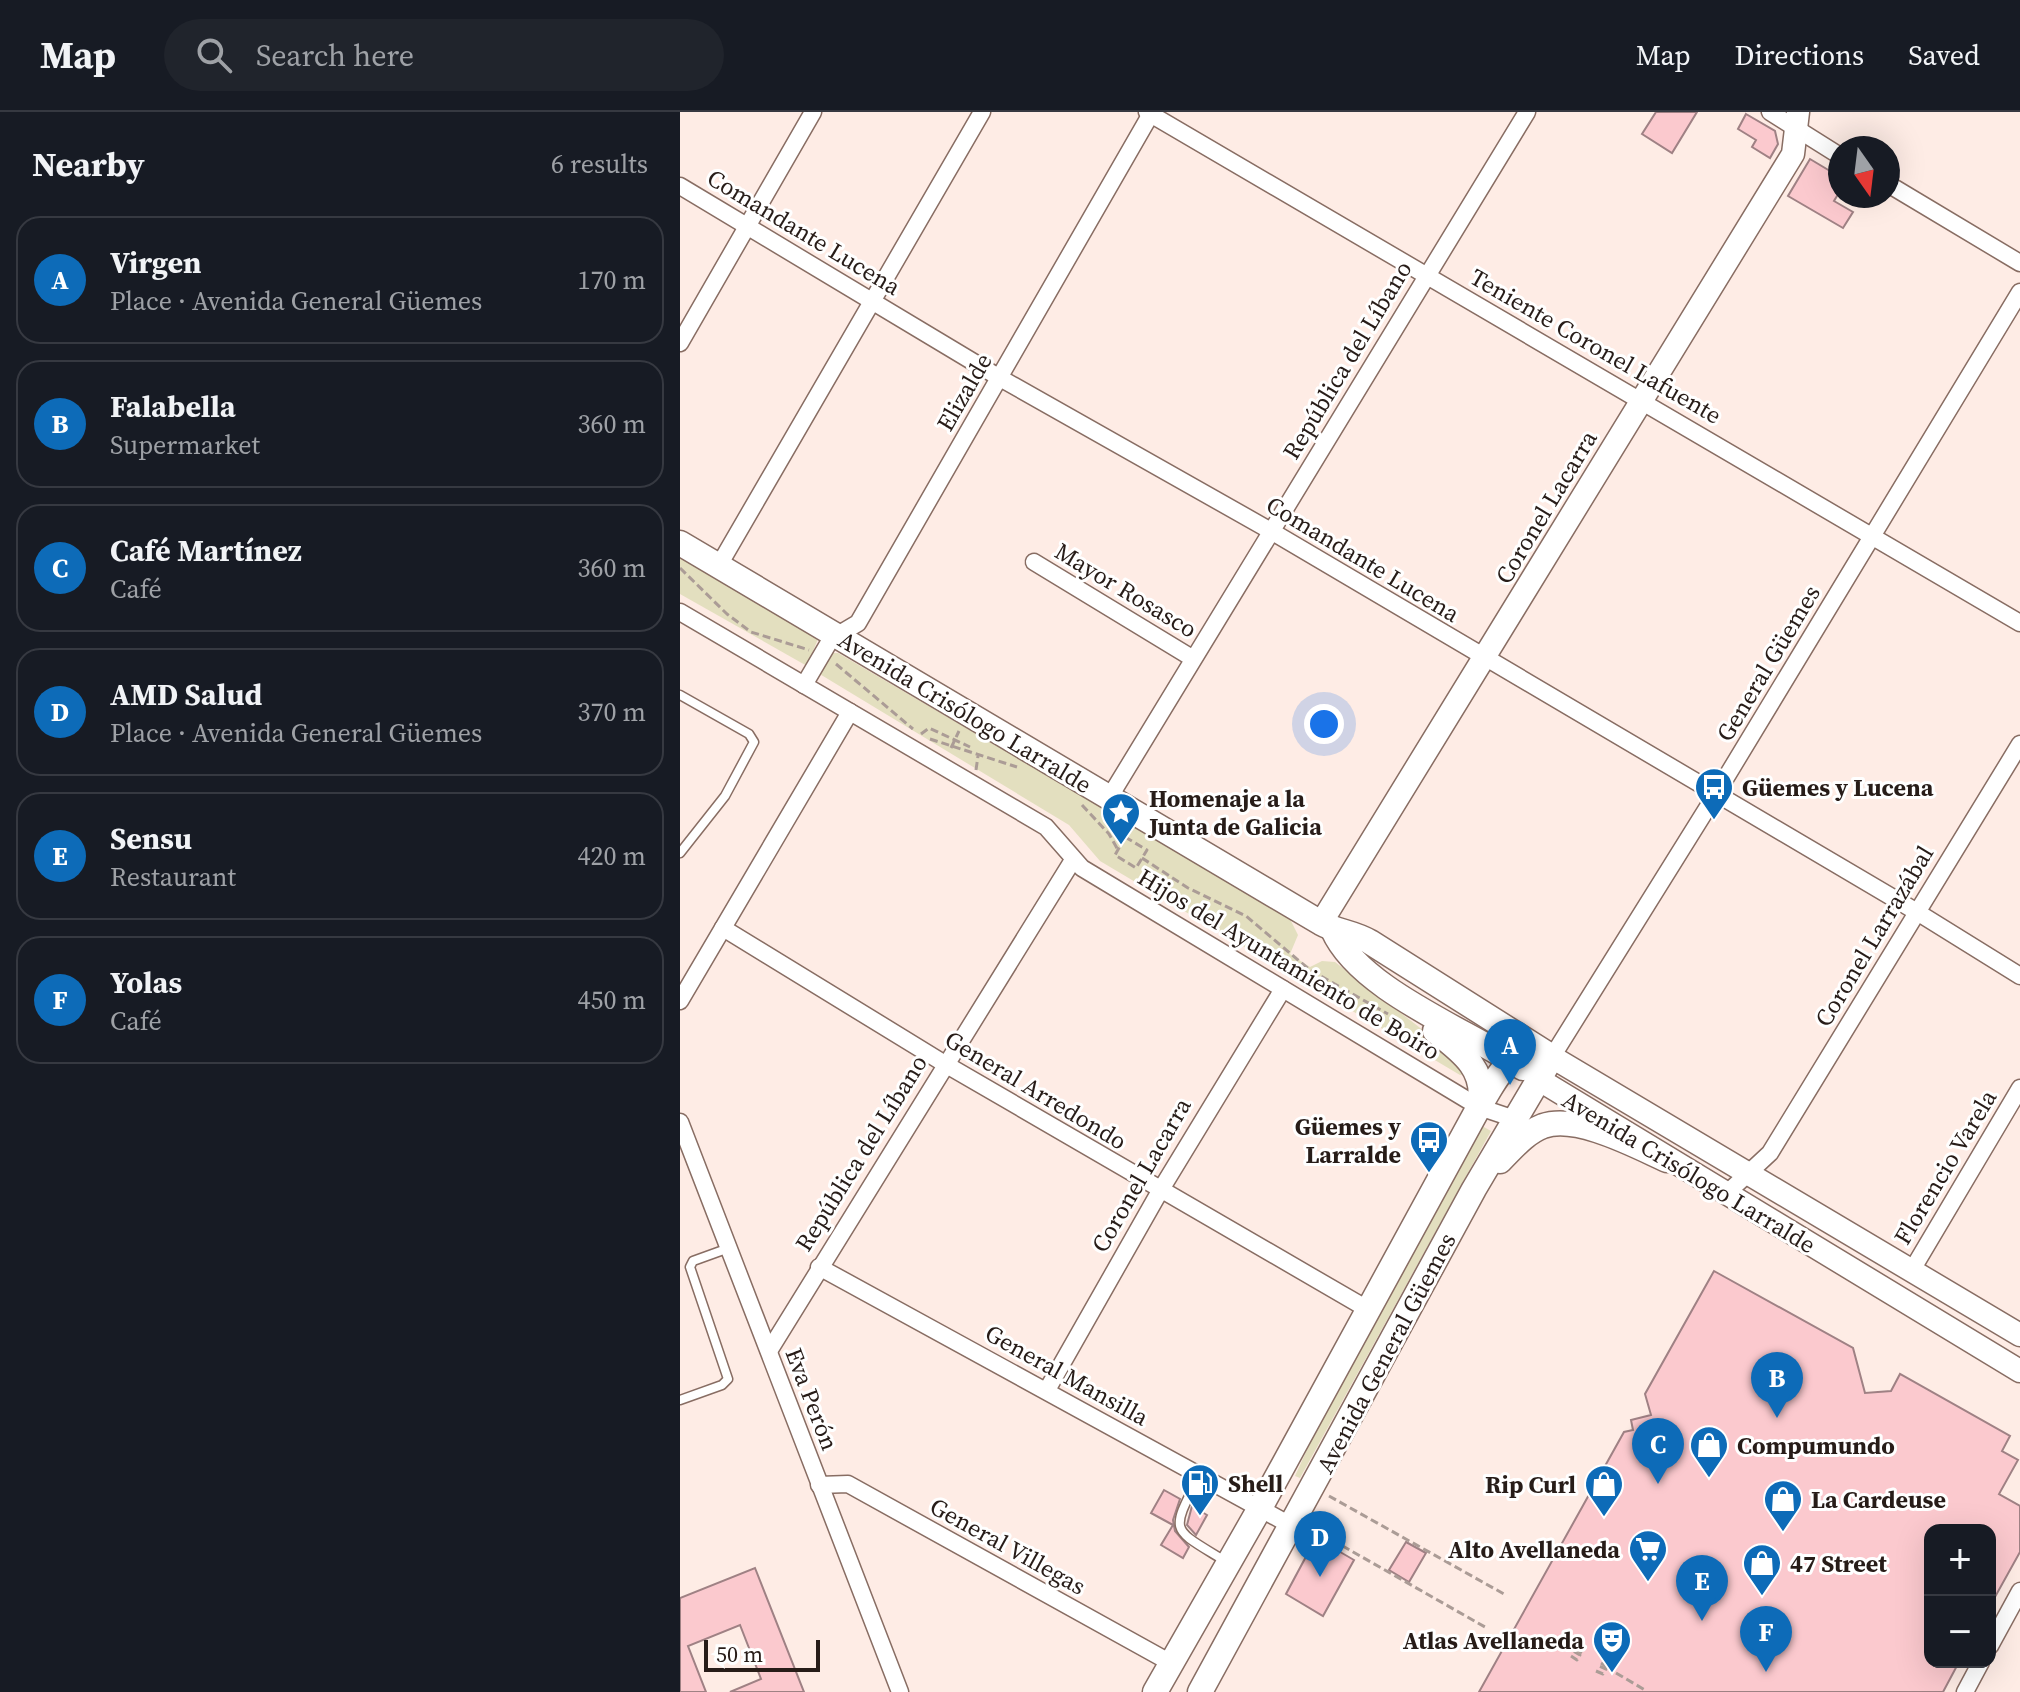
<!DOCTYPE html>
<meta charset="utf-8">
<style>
:root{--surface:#171b24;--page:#20242c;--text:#f1f3f6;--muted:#9ea1a6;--line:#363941;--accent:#0d6bb8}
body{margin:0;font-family:"Source Serif 4",serif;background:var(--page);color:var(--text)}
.controls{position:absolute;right:24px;bottom:24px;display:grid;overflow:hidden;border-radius:16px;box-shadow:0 8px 32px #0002}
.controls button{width:72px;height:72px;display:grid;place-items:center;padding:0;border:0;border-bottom:2px solid var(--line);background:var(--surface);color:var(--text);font:40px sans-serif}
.compass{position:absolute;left:1148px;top:24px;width:72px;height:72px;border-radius:50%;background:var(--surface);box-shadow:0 8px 32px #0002;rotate:166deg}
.scale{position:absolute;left:24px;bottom:20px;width:116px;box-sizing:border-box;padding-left:8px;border:4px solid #271c18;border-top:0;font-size:22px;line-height:28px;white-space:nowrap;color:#271c18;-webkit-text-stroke:6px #fff;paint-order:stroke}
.you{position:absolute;left:644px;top:612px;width:28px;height:28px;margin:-20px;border:6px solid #fff;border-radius:50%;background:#1a73e8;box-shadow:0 0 0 12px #1a73e833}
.badge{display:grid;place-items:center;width:52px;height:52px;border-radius:50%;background:var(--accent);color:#fff;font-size:26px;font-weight:700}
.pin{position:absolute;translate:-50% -66px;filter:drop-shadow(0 2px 4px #0008)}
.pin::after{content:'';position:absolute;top:42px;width:28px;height:24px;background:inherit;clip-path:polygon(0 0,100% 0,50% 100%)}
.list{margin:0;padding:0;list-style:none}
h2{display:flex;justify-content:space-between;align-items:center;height:104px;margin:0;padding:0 32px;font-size:34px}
h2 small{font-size:26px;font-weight:400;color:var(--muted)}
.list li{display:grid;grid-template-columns:52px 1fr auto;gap:24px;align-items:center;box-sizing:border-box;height:128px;margin:0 16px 16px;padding:0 16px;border:2px solid var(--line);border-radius:24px}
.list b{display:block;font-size:30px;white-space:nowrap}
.list p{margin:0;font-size:26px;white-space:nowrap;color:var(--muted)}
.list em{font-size:26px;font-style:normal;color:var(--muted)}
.icon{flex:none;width:44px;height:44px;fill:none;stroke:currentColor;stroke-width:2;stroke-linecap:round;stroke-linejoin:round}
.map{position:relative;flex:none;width:1340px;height:1580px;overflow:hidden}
header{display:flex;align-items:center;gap:48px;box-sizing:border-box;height:112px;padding:0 40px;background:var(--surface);border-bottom:2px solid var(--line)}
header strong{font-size:38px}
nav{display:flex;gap:44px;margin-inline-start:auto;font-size:28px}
.search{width:560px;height:72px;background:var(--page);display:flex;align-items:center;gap:20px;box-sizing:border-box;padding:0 28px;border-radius:44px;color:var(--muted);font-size:30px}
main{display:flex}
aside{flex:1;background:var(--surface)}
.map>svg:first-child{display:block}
</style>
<header>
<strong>Map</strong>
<div class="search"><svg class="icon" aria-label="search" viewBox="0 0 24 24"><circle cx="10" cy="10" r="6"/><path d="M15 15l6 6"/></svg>Search here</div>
<nav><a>Map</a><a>Directions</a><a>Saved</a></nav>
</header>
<main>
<aside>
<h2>Nearby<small>6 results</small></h2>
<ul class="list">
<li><span class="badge">A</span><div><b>Virgen</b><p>Place · Avenida General Güemes</p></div><em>170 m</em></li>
<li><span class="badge">B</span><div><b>Falabella</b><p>Supermarket</p></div><em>360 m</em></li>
<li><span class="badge">C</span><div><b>Café Martínez</b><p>Café</p></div><em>360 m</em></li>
<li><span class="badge">D</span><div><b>AMD Salud</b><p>Place · Avenida General Güemes</p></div><em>370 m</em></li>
<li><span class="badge">E</span><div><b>Sensu</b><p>Restaurant</p></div><em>420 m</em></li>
<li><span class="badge">F</span><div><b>Yolas</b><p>Café</p></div><em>450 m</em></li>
</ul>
</aside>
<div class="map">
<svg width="1340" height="1580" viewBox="0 0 1340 1580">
<rect width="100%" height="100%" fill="#feece5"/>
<g fill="#e3dfbf">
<path d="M0,445L138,527L127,554L0,482Z"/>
<path d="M151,541H158L609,805L618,823L610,842L630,855L642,849L655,850L779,946L785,962L780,963L420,749L389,713L138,561Z"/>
<path d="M802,1014L811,1019L620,1366L615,1364L652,1283Z"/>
</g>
<g fill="#fbc9ce" stroke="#9f8184" stroke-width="2">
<path d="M976,0H1017L992,41L962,22Z"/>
<path d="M1066,2L1095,19L1098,32L1090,46L1072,35L1076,28L1058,17Z"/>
<path d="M1130,47L1160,65V79L1154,89L1173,100L1163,116L1108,84Z"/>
<path d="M1034,1159L1173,1236L1185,1281L1211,1279L1220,1262L1330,1324L1322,1339L1338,1348L1319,1382L1340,1394V1440L1310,1494V1418H1250V1550H1279L1263,1580H799L944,1320L953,1318L951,1308L971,1303L965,1282Z"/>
<path d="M484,1378L500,1387L493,1408L495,1419L509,1435L503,1446L481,1433L493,1413L471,1401Z"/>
<path d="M512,1394L527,1403L516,1423L507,1413Z"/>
<path d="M636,1426L674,1448L643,1504L606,1482Z"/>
<path d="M726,1430L746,1441L729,1470L709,1458Z"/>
<path d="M75,1456L124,1580H50L81,1567L60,1513L8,1534L26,1580H0V1486Z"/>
</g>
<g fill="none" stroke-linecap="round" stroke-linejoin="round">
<g stroke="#886d63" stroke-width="11">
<g id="service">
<path d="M0,583L69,622L74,630L45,684L0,741"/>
<path d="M0,1288L42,1273L48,1267L10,1155L13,1149L49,1136"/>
<path d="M519,1364C490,1422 490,1415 545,1449"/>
</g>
</g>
<g stroke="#886d63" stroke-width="19">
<g id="minor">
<path d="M467,0L1340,511"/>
<path d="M1090,0L1160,44"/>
<path d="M1208,72L1340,151"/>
<path d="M0,74L320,266L591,419L1237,800L1340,864"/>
<path d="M0,231L133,0"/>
<path d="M354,450L512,546"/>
<path d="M38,455L302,0"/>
<path d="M0,500L366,715L402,756L799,995L835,1007"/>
<path d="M124,573L151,527L178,511L472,0"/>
<path d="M429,686L847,0"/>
<path d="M43,816L265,952L689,1198"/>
<path d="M0,889L170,600"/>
<path d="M872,945L1036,682L1340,180"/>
<path d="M0,1010L220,1580"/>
<path d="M1046,1082L1090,1041L1340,632"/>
<path d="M139,1155L612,1414"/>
<path d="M1232,1158L1340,976"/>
<path d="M89,1239L393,748"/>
<path d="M367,1278L480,1079L603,877"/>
<path d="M139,1373L168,1372L491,1551"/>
<path d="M1310,1534L1340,1479"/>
<path d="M1285,1580L1301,1550"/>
</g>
</g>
<g stroke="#886d63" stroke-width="25">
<g id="tertiary">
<path d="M641,811L1113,42L1118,0"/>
<path d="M872,945L1340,1223"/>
<path d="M858,967L1340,1259"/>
</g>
</g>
<g stroke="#886d63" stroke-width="27">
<g id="secondary">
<path d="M0,431L641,811C657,820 673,820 690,830L872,945"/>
<path d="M653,818C679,878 789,919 843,956"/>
<path d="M755,919C781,939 808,958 799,995"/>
<path d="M820,1049C833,1036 845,1021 863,1014C897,1002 956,1034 987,1048"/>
<path d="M475,1580L580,1396L799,995C819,963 826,938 869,944"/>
<path d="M520,1580L794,1077L872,945"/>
</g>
</g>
<g stroke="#ab9c96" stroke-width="3" stroke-dasharray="8 4" stroke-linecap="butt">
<path d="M0,456L47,502L71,520L129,538"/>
<path d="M156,552L233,617"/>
<path d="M241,622L249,616L290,635"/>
<path d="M250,627L337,655"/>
<path d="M271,636L279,619"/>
<path d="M296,658L298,644"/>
<path d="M402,693L429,722L438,738"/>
<path d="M445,725L467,738L456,756L435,743Z"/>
<path d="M462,746L508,776L566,804L630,858L708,902"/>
<path d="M649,1384L824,1482"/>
<path d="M631,1416L805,1515"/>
<path d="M895,1537L902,1541L904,1536L897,1532"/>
<path d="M891,1544L897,1548L900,1543L893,1539"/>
<path d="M921,1551L927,1555L930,1550L923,1547"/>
<path d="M916,1559L923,1562L926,1557L919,1554"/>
<path d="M936,1561L965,1578"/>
</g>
<use href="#service" stroke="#fff" stroke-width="8"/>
<use href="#minor" stroke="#fff" stroke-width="16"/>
<use href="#tertiary" stroke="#fff" stroke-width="22"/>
<use href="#secondary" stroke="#fff" stroke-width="24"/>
</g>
<defs>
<g id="bus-pin" transform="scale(2)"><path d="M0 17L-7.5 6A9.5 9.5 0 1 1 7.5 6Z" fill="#0d6bb8" stroke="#fff"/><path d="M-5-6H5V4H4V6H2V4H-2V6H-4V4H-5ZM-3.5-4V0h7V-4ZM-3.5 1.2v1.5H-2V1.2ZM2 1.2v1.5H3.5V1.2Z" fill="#fff"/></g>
<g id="sight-pin" transform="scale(2)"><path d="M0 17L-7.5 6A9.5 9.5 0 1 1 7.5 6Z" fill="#0d6bb8" stroke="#fff"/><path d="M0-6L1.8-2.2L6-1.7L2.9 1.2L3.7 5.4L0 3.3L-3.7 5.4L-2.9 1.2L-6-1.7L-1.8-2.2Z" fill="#fff"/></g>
<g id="shop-pin" transform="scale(2)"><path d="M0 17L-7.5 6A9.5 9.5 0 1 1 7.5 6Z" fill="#0d6bb8" stroke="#fff"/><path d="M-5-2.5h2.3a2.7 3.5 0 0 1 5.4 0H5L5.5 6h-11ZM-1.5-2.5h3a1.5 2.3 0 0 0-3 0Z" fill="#fff"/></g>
<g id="fuel-pin" transform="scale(2)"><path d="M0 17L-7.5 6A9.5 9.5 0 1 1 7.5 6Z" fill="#0d6bb8" stroke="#fff"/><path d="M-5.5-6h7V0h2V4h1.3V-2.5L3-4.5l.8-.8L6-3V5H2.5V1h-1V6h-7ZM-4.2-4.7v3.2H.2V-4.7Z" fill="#fff"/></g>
<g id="supermarket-pin" transform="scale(2)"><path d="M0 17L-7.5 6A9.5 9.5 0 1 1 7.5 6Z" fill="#0d6bb8" stroke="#fff"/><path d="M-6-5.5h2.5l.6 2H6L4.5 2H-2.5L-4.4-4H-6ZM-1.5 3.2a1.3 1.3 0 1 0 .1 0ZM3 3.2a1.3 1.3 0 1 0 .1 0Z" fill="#fff"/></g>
<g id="theatre-pin" transform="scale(2)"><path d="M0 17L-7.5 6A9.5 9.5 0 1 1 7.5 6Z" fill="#0d6bb8" stroke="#fff"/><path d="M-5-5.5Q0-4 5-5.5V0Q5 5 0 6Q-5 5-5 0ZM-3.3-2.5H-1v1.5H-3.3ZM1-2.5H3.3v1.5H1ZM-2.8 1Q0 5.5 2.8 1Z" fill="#fff"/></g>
</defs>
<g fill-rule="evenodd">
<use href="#bus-pin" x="1034" y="675"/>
<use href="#sight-pin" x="441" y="700"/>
<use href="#bus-pin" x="749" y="1028"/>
<use href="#shop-pin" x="1029" y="1333"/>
<use href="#fuel-pin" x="520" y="1371"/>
<use href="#shop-pin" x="924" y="1372"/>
<use href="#shop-pin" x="1103" y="1387"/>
<use href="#supermarket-pin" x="968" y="1437"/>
<use href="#shop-pin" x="1082" y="1451"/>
<use href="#theatre-pin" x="932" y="1528"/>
</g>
<g text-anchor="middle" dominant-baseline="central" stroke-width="6" stroke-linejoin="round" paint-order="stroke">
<g font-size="24" fill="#271c18" stroke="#fff">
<text transform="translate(124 120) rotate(31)">Comandante Lucena</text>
<text transform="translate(916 234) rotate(30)">Teniente Coronel Lafuente</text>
<text transform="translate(667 248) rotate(-59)">República del Líbano</text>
<text transform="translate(284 280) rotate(-60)">Elizalde</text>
<text transform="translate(866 395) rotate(-59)">Coronel Lacarra</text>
<text transform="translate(683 447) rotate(31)">Comandante Lucena</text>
<text transform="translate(446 478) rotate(31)">Mayor Rosasco</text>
<text transform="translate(1088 551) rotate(-59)">General Güemes</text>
<text transform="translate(285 600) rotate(31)">Avenida Crisólogo Larralde</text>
<text transform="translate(1194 824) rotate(-59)">Coronel Larrazábal</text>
<text transform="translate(609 852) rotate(31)">Hijos del Ayuntamiento de Boiro</text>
<text transform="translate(356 978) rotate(31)">General Arredondo</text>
<text transform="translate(181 1041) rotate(-58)">República del Líbano</text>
<text transform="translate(1265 1055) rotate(-59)">Florencio Varela</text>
<text transform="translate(1009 1060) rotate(31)">Avenida Crisólogo Larralde</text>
<text transform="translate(461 1063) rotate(-60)">Coronel Lacarra</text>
<text transform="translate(706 1241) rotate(-62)">Avenida General Güemes</text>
<text transform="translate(387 1263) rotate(29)">General Mansilla</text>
<text transform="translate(132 1287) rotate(69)">Eva Perón</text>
<text transform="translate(328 1434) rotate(29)">General Villegas</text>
</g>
<g font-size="24" font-weight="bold" fill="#271c18" stroke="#fff" text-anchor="start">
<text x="1062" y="675">Güemes y Lucena</text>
<text x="469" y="686">Homenaje a la<tspan x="469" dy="28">Junta de Galicia</tspan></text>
<text x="721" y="1014" text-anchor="end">Güemes y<tspan x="721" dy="28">Larralde</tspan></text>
<text x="1057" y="1333">Compumundo</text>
<text x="548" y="1371">Shell</text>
<text x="896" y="1372" text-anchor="end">Rip Curl</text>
<text x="1131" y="1387">La Cardeuse</text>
<text x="940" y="1437" text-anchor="end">Alto Avellaneda</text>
<text x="1110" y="1451">47 Street</text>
<text x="904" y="1528" text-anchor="end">Atlas Avellaneda</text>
</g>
</g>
</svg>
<div class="controls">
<button>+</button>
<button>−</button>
</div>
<svg class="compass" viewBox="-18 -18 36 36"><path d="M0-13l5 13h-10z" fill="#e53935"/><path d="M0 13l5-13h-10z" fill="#9ea1a6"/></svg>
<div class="scale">50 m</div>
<div class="you"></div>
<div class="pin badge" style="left:830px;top:973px">A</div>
<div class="pin badge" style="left:1097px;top:1306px">B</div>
<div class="pin badge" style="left:978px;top:1372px">C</div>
<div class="pin badge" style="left:640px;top:1465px">D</div>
<div class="pin badge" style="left:1022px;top:1509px">E</div>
<div class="pin badge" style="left:1086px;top:1560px">F</div>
</div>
</main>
